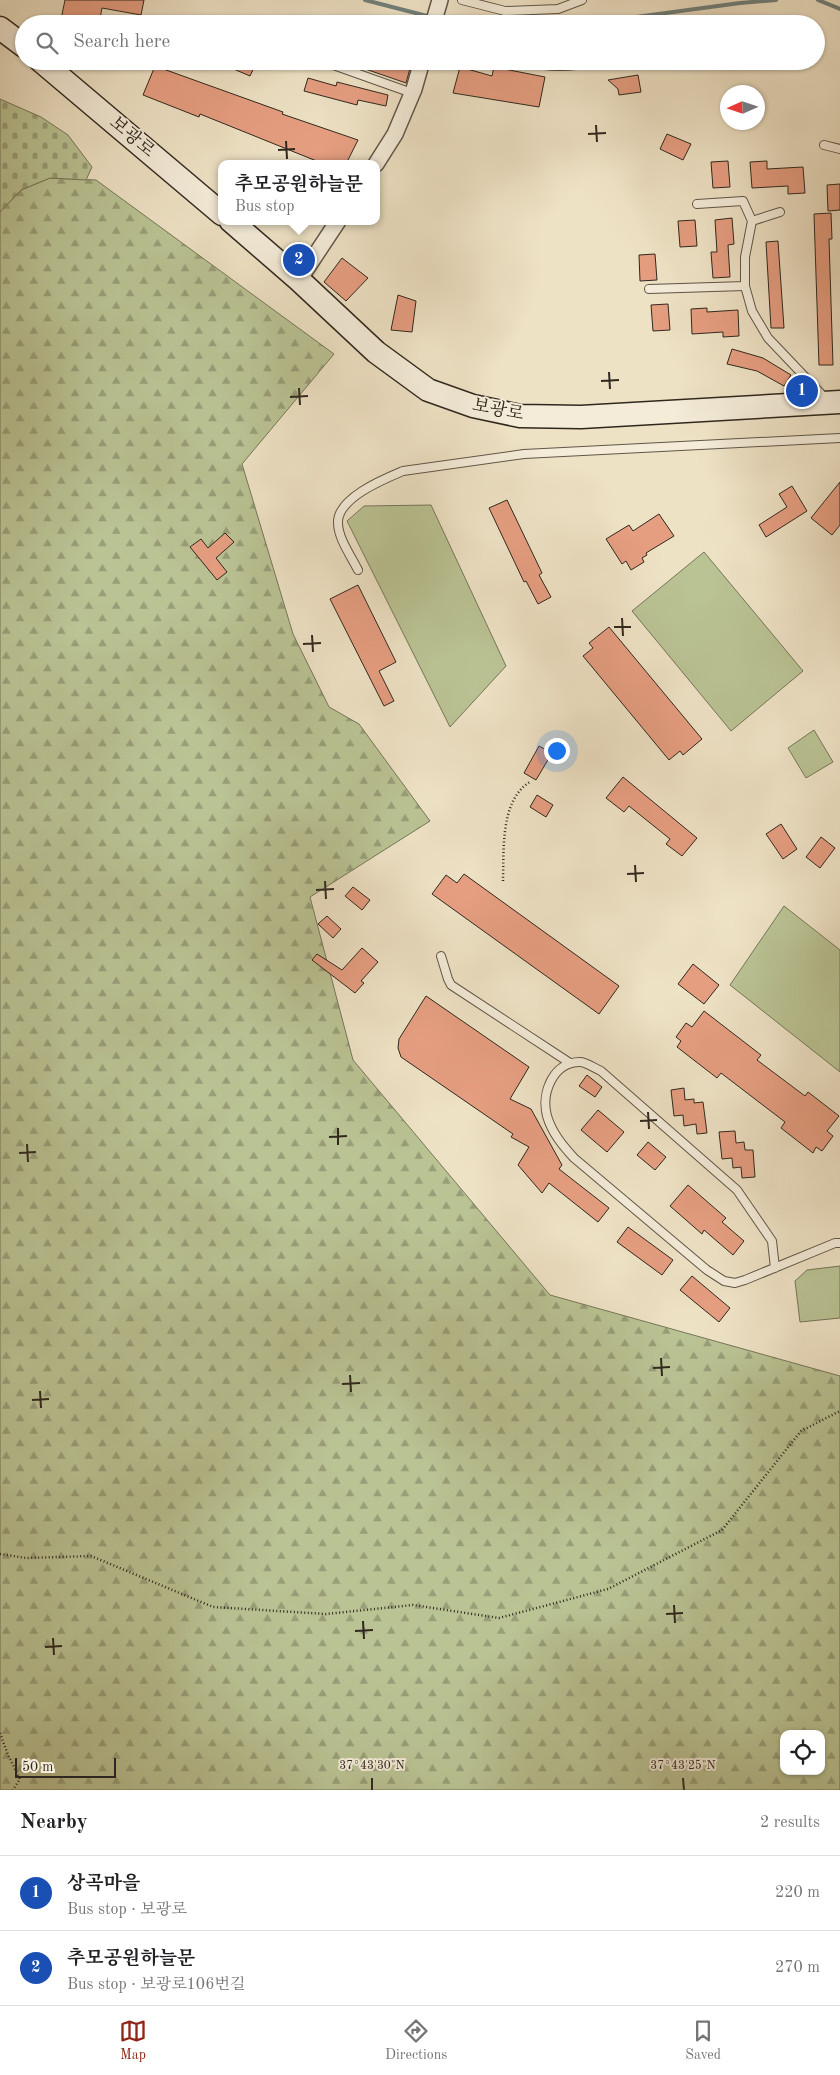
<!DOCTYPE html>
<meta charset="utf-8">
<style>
:root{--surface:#fff;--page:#f6f6f6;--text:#202124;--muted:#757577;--line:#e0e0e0;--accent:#8f2418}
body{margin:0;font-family:"Old Standard TT","Noto Serif KR",serif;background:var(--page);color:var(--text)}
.controls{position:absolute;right:15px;bottom:15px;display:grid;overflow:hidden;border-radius:10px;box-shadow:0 1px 4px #0004}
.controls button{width:45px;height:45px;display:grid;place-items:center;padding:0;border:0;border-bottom:1px solid var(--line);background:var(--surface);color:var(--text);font:25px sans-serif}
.compass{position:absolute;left:720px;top:85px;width:45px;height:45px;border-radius:50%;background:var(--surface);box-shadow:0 1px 4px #0004;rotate:267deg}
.scale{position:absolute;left:15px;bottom:12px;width:101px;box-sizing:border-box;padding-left:5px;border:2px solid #30281e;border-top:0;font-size:14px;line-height:18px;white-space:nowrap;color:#30281e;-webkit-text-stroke:4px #f4ecd9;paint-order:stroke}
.you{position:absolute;left:556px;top:750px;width:18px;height:18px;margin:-12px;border:4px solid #fff;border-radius:50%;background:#1a73e8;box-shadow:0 0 0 8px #1a73e833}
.badge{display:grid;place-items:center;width:32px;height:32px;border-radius:50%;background:var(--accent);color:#fff;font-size:16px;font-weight:700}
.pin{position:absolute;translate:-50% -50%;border:2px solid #fff;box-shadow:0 1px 5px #0006}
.popup{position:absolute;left:218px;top:160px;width:162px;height:65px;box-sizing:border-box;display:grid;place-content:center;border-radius:10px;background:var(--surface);filter:drop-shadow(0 1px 4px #0005);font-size:16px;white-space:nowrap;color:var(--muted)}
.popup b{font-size:19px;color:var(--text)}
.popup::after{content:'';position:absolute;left:50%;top:100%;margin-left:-10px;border:10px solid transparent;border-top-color:var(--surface)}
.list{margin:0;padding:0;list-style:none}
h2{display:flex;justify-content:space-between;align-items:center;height:65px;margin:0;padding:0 20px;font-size:21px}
h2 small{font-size:16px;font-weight:400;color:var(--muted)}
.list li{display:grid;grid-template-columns:32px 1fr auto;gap:15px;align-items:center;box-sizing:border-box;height:75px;padding:0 20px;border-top:1px solid var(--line)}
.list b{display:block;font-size:19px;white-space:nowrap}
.list p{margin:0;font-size:16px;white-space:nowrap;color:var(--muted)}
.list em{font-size:16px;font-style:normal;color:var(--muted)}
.icon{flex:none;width:28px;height:28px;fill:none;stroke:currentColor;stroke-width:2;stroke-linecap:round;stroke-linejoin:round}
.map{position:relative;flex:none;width:840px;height:1790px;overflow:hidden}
.search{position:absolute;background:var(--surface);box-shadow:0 1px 4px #0004;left:15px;right:15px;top:15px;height:55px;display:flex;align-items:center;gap:12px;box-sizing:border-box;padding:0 18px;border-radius:28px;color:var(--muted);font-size:19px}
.sheet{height:215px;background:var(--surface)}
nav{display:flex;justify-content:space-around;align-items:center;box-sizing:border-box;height:70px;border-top:1px solid var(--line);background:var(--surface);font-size:14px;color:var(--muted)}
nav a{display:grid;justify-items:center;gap:2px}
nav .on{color:var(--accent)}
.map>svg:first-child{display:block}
</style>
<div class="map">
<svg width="840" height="1790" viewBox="0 0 840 1790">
<defs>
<pattern id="forest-firs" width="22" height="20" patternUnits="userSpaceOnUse" patternTransform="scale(1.25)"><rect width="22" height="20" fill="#bac394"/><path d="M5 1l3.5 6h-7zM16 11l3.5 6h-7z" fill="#989e78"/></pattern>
<pattern id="cemetery-stones" width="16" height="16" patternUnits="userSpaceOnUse" patternTransform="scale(1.25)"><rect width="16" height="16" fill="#bac394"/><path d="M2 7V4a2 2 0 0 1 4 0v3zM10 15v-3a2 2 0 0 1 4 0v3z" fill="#989e78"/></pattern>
</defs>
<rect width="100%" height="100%" fill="#eee2c5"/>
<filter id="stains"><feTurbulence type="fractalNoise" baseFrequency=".004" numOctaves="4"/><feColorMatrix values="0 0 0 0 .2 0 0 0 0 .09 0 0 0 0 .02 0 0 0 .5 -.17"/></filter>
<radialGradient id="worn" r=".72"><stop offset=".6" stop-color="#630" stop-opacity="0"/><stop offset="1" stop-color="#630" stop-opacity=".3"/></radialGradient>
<path fill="url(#forest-firs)" stroke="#757659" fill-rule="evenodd" d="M50,178L96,180L334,354L242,464L293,634L329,707L359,724L430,821L310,897L353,1060L550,1295L840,1376V1790H0V212L21,190ZM784,1734H821V1771H784Z"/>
<path fill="url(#cemetery-stones)" stroke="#757659" d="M0,99L41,117L68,135L92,167L86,180L50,178L21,190L0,212Z"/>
<g fill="#bac394" stroke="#757659">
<path d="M431,505L506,666L450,727L347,521L364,506Z"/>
<path d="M704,552L803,671L731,731L632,611Z"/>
<path d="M814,730L833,762L806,778L788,748Z"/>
<path d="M784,906L840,950V1072L730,985Z"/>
<path d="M840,1266V1318L800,1322L795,1281L807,1270Z"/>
</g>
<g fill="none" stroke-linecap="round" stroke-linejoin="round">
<g stroke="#71817d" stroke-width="4">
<path d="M365,0L431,17"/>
<path d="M818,0L840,9"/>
<path d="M438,18L470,24"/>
<path d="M584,24L740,3L776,0"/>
</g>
</g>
<g fill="#e69e81" stroke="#30281e">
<path d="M65,0H144L141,15L102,8L99,24H60Z"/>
<path d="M215,61H257L250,76Z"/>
<path d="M348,61H412L406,83L348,63Z"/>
<path d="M155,66L283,112L282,114L358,140L346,164H324L200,114L199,117L143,95Z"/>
<path d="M460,67L492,76L494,67L545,77L539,107L453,93Z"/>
<path d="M638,75L641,92L619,95L618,89L608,80Z"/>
<path d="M308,78L336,86L337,82L388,95L386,106L358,100L357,105L304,91Z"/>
<path d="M667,134L691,144L683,160L660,149Z"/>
<path d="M728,161L730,187L713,188L711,162Z"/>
<path d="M767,161V169L803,167L805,193L788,194V186L752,188L750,162Z"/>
<path d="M840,184V210L828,211L827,185Z"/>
<path d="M831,213L832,239H829L833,365H819L814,214Z"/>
<path d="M732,218L734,244L728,245L730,277L713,278L711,252H717L715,220Z"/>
<path d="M695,220L697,246L680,247L678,221Z"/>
<path d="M778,241L784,328H771L766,242Z"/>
<path d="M655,254L657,280L640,281L639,255Z"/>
<path d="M342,258L368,278L346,301L324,282Z"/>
<path d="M398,295L416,301L412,332L391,330Z"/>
<path d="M668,304L670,330L653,331L651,305Z"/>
<path d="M707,308V312L738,310L739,336L723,337V332L692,334L691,309Z"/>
<path d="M732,349L763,358L791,375L784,386L757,371L727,364Z"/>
<path d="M840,482V525L832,535L811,518Z"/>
<path d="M792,486L807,511L766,537L759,525L787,507L779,494Z"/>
<path d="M507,500L542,573L539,575L551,597L538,604L526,581L524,582L489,508Z"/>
<path d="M659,514L674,536L646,553L647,555L642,558L644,562L631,570L626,561L622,564L606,539L629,525L633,531Z"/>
<path d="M225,533L234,542L216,558L227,572L217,580L190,547L201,539L208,548Z"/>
<path d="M358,585L396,662L379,671L394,701L384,706L330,599Z"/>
<path d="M609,627L702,739L683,755L680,751L669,760L583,656L593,648L589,643Z"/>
<path d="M539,746L552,753L536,780L524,773Z"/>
<path d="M623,777L697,838L682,856L666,844L670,839L629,806L624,812L606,798Z"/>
<path d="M537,795L553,805L546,817L530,807Z"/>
<path d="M781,824L797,849L783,859L766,834Z"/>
<path d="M821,837L835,848L820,868L806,857Z"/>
<path d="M464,874L619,986L599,1014L432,894L446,875L457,883Z"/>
<path d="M353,887L370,900L362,910L345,896Z"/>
<path d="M327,916L341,929L333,938L318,924Z"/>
<path d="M362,948L378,962L361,981L364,983L355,993L312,960L317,954L342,970Z"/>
<path d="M693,964L719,985L704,1004L678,984Z"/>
<path d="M426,996L529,1067L510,1099L531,1109L562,1165L559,1169L609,1208L598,1222L549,1183L542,1193L518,1165L529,1147L511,1137L513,1134L401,1057L398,1048L399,1039Z"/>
<path d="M704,1011L761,1055L757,1060L805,1096L808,1092L839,1116L827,1131L833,1136L822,1151L816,1147L813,1153L781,1128L785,1122L721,1073L717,1078L677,1047L681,1041L676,1037L686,1023L692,1027Z"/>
<path d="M587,1075L602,1087L595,1097L579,1086Z"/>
<path d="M684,1088L685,1100L694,1099V1103L703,1102L707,1133L697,1134L696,1124L684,1126L683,1115L674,1116L671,1090Z"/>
<path d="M598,1110L624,1132L607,1152L581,1130Z"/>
<path d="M735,1131L736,1143L744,1142L745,1150H753L755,1177L742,1178L741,1167L733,1168L732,1158L722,1159L719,1132Z"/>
<path d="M648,1142L666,1157L655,1170L637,1155Z"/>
<path d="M688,1185L726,1218L722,1222L744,1241L733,1255L704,1230L702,1234L670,1206Z"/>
<path d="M628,1227L673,1260L662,1275L617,1242Z"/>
<path d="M692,1276L730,1308L719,1322L680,1290Z"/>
</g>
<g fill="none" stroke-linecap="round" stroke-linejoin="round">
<g stroke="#605648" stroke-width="10">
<g id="lane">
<path d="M462,0L505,11L558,9L582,0"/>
<path d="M322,61L412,93"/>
<path d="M526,61C550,69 574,67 599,61"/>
<path d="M824,145L840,149"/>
<path d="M697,204L743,201L752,221L745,257V286L752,311L768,338L826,399"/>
<path d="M752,221L780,212"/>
<path d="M649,289L745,286"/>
<path d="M358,570C351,556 338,538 338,523C337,498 384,479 403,471L524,454L840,438"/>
<path d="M441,956L448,979L451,985L570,1063"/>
<path d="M775,1268L772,1241L737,1190L601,1071C594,1068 586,1062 580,1062C553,1062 541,1093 547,1116C552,1133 563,1146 574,1158L707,1270L724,1281L735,1283L745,1280L835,1243H840"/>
</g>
</g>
<g stroke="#605648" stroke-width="18">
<g id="street">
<path d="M433,24L440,0"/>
<path d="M376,164L395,134L414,89L422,61"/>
<path d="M299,280L338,221"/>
</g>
</g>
<g stroke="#30281e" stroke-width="25">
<g id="secondary">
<path d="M0,28L24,46"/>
<path d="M41,61L222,214"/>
<path d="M231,221L299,280L376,352L428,390L473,406L520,416L581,417L840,402"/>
</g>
</g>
<g stroke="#30281e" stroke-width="2.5" stroke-dasharray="1 2.5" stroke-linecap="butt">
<path d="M503,881C504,850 500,800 530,782"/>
<path d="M0,1554L26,1558L91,1556L213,1607L326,1614L413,1605L499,1618L608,1589L722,1530L801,1431L840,1411"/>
<path d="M0,1733L8,1755L20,1779L13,1790"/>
</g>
<use href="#lane" stroke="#f4ecd9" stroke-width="8"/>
<use href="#street" stroke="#f4ecd9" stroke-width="15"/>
<use href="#secondary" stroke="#f4ecd9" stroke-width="22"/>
</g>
<path fill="none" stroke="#30281e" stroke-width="2" d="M596,125L597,142M588,134L606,133M286,141L287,159M278,150L295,149M609,372L610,389M601,381L619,380M299,388L300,405M290,397L308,396M622,618L623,636M614,627H631M312,635L313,652M303,644L321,643M635,865L636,882M627,874L644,873M325,881L326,899M316,890L334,889M648,1112L649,1129M640,1121L657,1120M338,1128V1145M329,1137L347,1136M27,1144L28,1162M19,1153L36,1152M661,1358L662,1376M653,1368L670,1367M350,1375L351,1392M342,1384L360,1383M40,1391L41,1408M32,1400L49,1399M674,1605L675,1623M666,1614L683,1613M363,1621L364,1639M355,1631L373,1630M53,1638L54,1655M45,1647L62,1646M372,1778V1790M683,1778L684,1790"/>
<g text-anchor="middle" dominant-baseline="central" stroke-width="4" stroke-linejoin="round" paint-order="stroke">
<g font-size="18" fill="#30281e" stroke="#f4ecd9">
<text transform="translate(132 137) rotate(40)">보광로</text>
<text transform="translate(498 410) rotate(11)">보광로</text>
</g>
</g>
<g font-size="12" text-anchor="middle" fill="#30281e" stroke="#f4ecd9" stroke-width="4" stroke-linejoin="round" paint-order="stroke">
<text x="372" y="1769">37°43'30"N</text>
<text x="683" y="1769">37°43'25"N</text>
</g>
<rect width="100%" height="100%" filter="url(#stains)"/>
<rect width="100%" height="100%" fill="url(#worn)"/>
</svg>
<div class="controls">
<button><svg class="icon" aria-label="locate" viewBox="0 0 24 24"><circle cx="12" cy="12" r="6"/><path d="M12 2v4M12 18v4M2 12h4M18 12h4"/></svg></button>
</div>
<svg class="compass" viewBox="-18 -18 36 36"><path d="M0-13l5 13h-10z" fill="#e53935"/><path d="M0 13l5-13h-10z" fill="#757577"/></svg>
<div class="scale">50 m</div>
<div class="you"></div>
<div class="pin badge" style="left:802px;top:391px;background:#1a4fb4">1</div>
<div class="pin badge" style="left:299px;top:260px;background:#1a4fb4">2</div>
<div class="popup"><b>추모공원하늘문</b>Bus stop</div>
<div class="search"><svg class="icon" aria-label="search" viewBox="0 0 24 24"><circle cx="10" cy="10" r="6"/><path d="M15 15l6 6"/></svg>Search here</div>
</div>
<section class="sheet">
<h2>Nearby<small>2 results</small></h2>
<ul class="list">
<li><span class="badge" style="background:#1a4fb4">1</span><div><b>상곡마을</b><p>Bus stop · 보광로</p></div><em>220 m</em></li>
<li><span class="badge" style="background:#1a4fb4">2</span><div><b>추모공원하늘문</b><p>Bus stop · 보광로106번길</p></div><em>270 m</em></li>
</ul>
</section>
<nav>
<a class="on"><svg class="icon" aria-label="map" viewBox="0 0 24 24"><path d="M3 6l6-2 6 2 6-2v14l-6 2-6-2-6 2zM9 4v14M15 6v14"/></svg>Map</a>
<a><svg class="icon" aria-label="directions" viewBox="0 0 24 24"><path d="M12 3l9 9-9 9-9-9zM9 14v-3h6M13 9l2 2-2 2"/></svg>Directions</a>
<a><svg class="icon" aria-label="saved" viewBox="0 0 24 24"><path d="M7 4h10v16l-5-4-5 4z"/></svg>Saved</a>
</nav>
